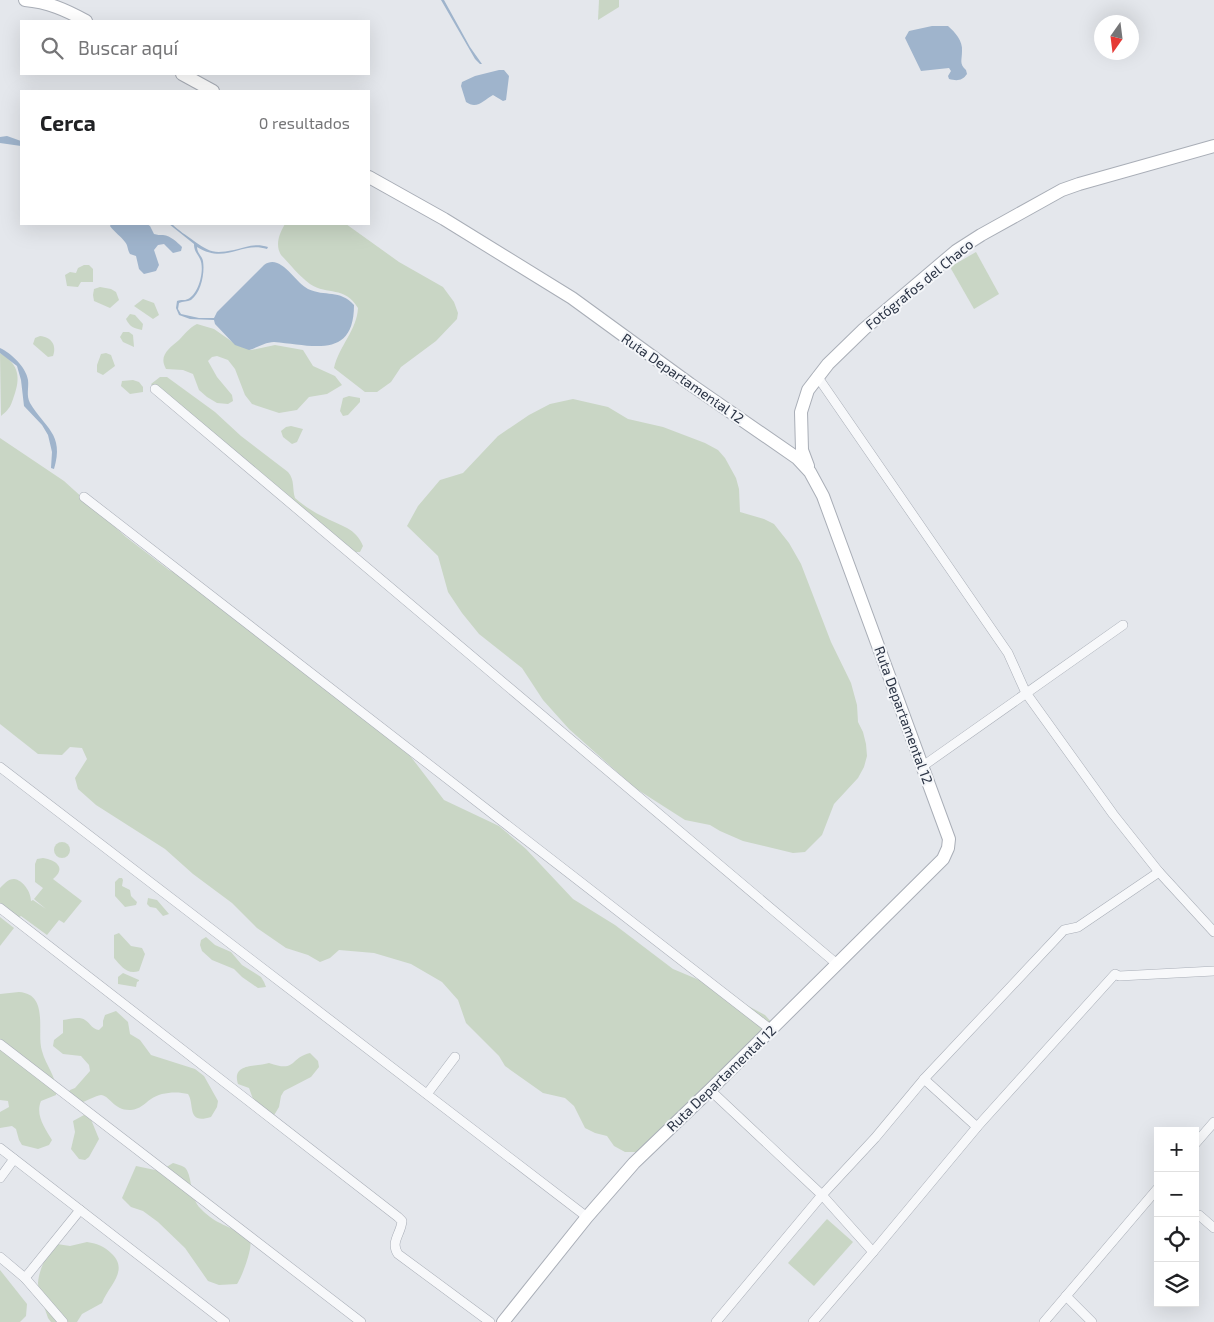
<!DOCTYPE html>
<html lang="es">
<meta charset="utf-8">
<style>
:root{--surface:#fff;--page:#f2f2f2;--text:#202124;--muted:#757577;--line:#e0e0e0}
body{margin:0;font-family:"Exo 2",sans-serif;background:var(--page);color:var(--text)}
.controls{position:absolute;right:15px;bottom:15px;display:grid;overflow:hidden;border-radius:0px;box-shadow:0 5px 20px #0002}
.controls button{width:45px;height:45px;display:grid;place-items:center;padding:0;border:0;border-bottom:1px solid var(--line);background:var(--surface);color:var(--text);font:25px sans-serif}
.compass{position:absolute;left:1094px;top:15px;width:45px;height:45px;border-radius:50%;background:var(--surface);box-shadow:0 5px 20px #0002;rotate:194deg}
.list{margin:0;padding:0;list-style:none}
h2{display:flex;justify-content:space-between;align-items:center;height:65px;margin:0;padding:0 20px;font-size:21px}
h2 small{font-size:16px;font-weight:400;color:var(--muted)}
.icon{flex:none;width:28px;height:28px;fill:none;stroke:currentColor;stroke-width:2;stroke-linecap:round;stroke-linejoin:round}
.map{position:relative;flex:none;width:1214px;height:1322px;overflow:hidden}
.search{position:absolute;background:var(--surface);box-shadow:0 5px 20px #0002;left:20px;top:20px;width:350px;height:55px;display:flex;align-items:center;gap:12px;box-sizing:border-box;padding:0 18px;border-radius:0px;color:var(--muted);font-size:19px}
.panel{position:absolute;background:var(--surface);box-shadow:0 5px 20px #0002;left:20px;top:90px;width:350px;height:135px;border-radius:0px}
.map>svg:first-child{display:block}
</style>
<div class="map">
<svg width="1214" height="1322" viewBox="0 0 1214 1322">
<rect width="100%" height="100%" fill="#e4e7ec"/>
<g fill="#c9d6c5">
<path d="M599,0H619V7L598,20Z"/>
<path d="M285,224H346L399,262L443,287L454,302L458,313L457,319L436,341L401,367L391,382L377,392H365L334,368C339,346 357,330 358,308C344,285 328,296 310,284C299,276 290,264 281,255C275,245 279,234 285,224Z"/>
<path d="M976,252L999,294L974,309L950,267Z"/>
<path d="M84,265H89L93,269V282H81L78,287L67,286L65,275L70,272L76,273L78,268Z"/>
<path d="M100,287L111,289L116,292L119,300L110,308L94,301L93,295L94,289Z"/>
<path d="M143,299L154,303L159,315L153,319L134,306Z"/>
<path d="M130,314L135,315L143,324L142,330C133,328 130,327 126,319Z"/>
<path d="M197,324L214,329L234,343L251,350L275,345L303,350L313,366L335,376L342,385L327,394L309,397L297,410L279,413L252,404L245,395L235,369L228,360L217,356L212,357L208,361L217,377L232,395L233,401L228,404L217,403L207,397L199,390L193,374L183,370L166,369C158,355 170,348 179,340C185,334 189,328 197,324Z"/>
<path d="M123,332H129L133,335L134,347L123,342L120,337Z"/>
<path d="M40,336C51,337 57,345 53,356L48,357L33,344L35,338Z"/>
<path d="M0,353C17,363 21,375 15,393C11,405 11,408 1,416Z"/>
<path d="M106,353L111,355L115,366L103,375L97,372V365L101,354Z"/>
<path d="M160,377H167L215,412L241,436L288,472C295,480 292,489 295,498C304,506 315,513 326,518C341,526 356,528 363,546L360,552H355L158,394L151,384Z"/>
<path d="M133,380L139,382L143,387V392L130,394L121,386L122,381Z"/>
<path d="M349,396L360,398V402L348,415L343,416L340,411L343,398Z"/>
<path d="M573,399L608,407L628,419L663,427L705,443L718,450L725,458L736,478L739,489L740,512L764,519L774,524L789,543L801,564L831,642L851,683L857,705L858,722L863,732L866,744L867,756L864,767L858,778L834,804L822,835L805,852L793,853L743,841L720,831L710,825L685,820L635,788L569,729L543,700L522,668L479,634L462,613L448,592L438,556L407,526L418,506L440,480L463,473L498,436L529,415L550,404Z"/>
<path d="M291,426L303,429L297,442L292,444L283,437L281,431L286,427Z"/>
<path d="M0,438L64,481L126,537L169,570L189,579L408,753L444,800L499,826L526,849L573,899L615,925L673,969L704,982L765,1015L773,1024L637,1152H625L614,1146L607,1136L595,1133L585,1128L574,1106L565,1098L543,1093L505,1066L499,1056L466,1023L458,1000L442,982L411,964L374,953L339,950L330,958L320,962L308,955L286,948L257,928L232,903L193,874L165,849L96,805L78,789L75,778L87,759L82,748L70,747L62,755L38,754L0,724Z"/>
<circle cx="62" cy="850" r="8"/>
<path d="M43,858C56,860 67,868 53,879L82,901L64,923L59,920L47,935L21,916L18,918L0,908V888C4,884 8,879 14,879C23,880 31,892 31,901L33,900L46,909L34,899L43,888L35,882V864L37,859Z"/>
<path d="M119,878H122L123,880L122,886L130,890L131,896L137,902L136,905L125,907L115,896V882Z"/>
<path d="M148,898L157,900L169,914L163,916L156,908L150,907L147,904Z"/>
<path d="M0,917L14,928L0,946Z"/>
<path d="M119,933L131,946L142,948L145,954L139,971C127,975 121,966 114,958V935Z"/>
<path d="M206,937L215,945L231,952L242,965L261,977L264,982L266,987L258,988L242,977L234,969L212,960L202,951L200,945L201,940Z"/>
<path d="M123,973L139,980V981L137,982L136,987L118,984V977Z"/>
<path d="M19,992C50,994 36,1033 42,1051C46,1067 58,1077 56,1095L41,1101C35,1115 45,1128 52,1140L49,1145L38,1149L22,1145L19,1140L16,1129L12,1126L0,1128V1112L9,1107L8,1101L0,1100V994Z"/>
<path d="M116,1011L128,1022L130,1034L140,1040L151,1055L195,1069L204,1076L218,1101L217,1107L211,1117C186,1125 195,1104 188,1094C177,1091 160,1092 151,1099C144,1104 140,1109 131,1110C114,1111 109,1095 101,1095C95,1096 88,1100 83,1102L67,1095L70,1090L75,1088L90,1071L89,1065L81,1056L63,1054L53,1046L54,1040L63,1033V1020C70,1019 80,1016 85,1020C91,1024 92,1029 99,1030L103,1026V1021L105,1015Z"/>
<path d="M310,1053L318,1061L319,1067L311,1077L284,1091L281,1096L279,1107L273,1117L253,1099L249,1088L238,1084C231,1062 258,1067 269,1063C297,1073 289,1058 310,1053Z"/>
<path d="M84,1115L90,1117L99,1139L89,1157L85,1160L79,1159L71,1149L75,1132L73,1121Z"/>
<path d="M173,1163C176,1164 181,1165 184,1167C193,1173 189,1198 201,1209C206,1214 213,1220 220,1223C227,1227 246,1234 250,1241C253,1247 242,1277 237,1284L219,1285L208,1281L185,1248L158,1222L143,1211L131,1207L122,1198L136,1166L160,1171Z"/>
<path d="M827,1219L853,1242L814,1286L788,1263Z"/>
<path d="M87,1242C98,1244 104,1246 112,1254C129,1271 109,1285 102,1303L82,1314L77,1322H51L48,1318C45,1308 38,1294 38,1283C39,1269 47,1253 57,1244L70,1246Z"/>
<path d="M0,1270L27,1304L26,1316L20,1322H0Z"/>
</g>
<g fill="#9fb4cc">
<path d="M441,0H444L470,47L482,64H480L475,59Z"/>
<path d="M932,26H948C955,32 963,41 962,51C962,60 959,64 966,70L967,74C962,81 957,81 949,79L948,76L951,71L949,68L921,71L905,38L909,31Z"/>
<path d="M499,70H504L509,76L506,100L503,101L493,95C484,100 477,110 466,102L461,86L462,82L475,76Z"/>
<path d="M7,136L21,141V146L0,143V137Z"/>
<path d="M111,224H147L150,226L154,234C157,235 160,235 163,235C171,236 177,242 182,247L181,251L173,253L164,244L158,245L154,250L159,265L156,271L144,274L139,269L136,256L130,254C127,249 128,245 125,242C121,236 115,233 110,226Z"/>
<path d="M169,224H172C179,231 186,235 194,241C210,252 213,254 234,250C247,247 255,243 268,247L267,249C241,241 226,265 197,247C197,253 202,256 203,261C205,273 201,293 191,300C187,302 183,301 179,303L178,309L181,314L199,318H214L217,312L264,265C281,253 294,282 308,289C325,297 340,289 354,305C354,360 312,345 274,342C265,342 257,348 249,350L235,345L215,324L214,320L190,319L179,315L176,308L177,301C181,299 184,301 188,299C199,294 205,269 200,259C197,253 194,251 194,244Z"/>
<path d="M0,348C11,353 26,367 28,380C29,388 26,395 30,403C44,427 65,434 54,469L51,468L52,452L48,435L42,425L24,406L21,380L17,366L0,353Z"/>
</g>
<g fill="none" stroke-linecap="round" stroke-linejoin="round">
<g stroke="#a9aeb7" stroke-width="10">
<g id="street">
<path d="M817,376L1008,653L1026,693L1113,814L1159,872L1214,932"/>
<path d="M155,389L837,964"/>
<path d="M84,497L770,1029"/>
<path d="M923,766L1123,625"/>
<path d="M0,767L587,1217"/>
<path d="M0,908L398,1217L402,1221C401,1234 390,1242 398,1254L490,1322"/>
<path d="M0,1044L361,1322"/>
<path d="M924,1079L977,1127"/>
<path d="M710,1090L822,1195L873,1252"/>
<path d="M427,1094L455,1057"/>
<path d="M1195,1144L1214,1122"/>
<path d="M0,1148L225,1322"/>
<path d="M0,1178L14,1159"/>
<path d="M1199,1215L1214,1228"/>
<path d="M0,1257L25,1278L63,1322"/>
<path d="M25,1278L80,1210"/>
<path d="M1066,1296L1092,1322"/>
<path d="M716,1322L822,1195L875,1138L924,1079L1064,930L1078,927L1159,872"/>
<path d="M813,1322L873,1252L977,1127L1115,974L1119,976L1214,971"/>
<path d="M1044,1322L1158,1188"/>
</g>
</g>
<g stroke="#a9aeb7" stroke-width="14">
<g id="secondary">
<path d="M25,0C48,2 66,10 86,21"/>
<path d="M182,74L213,91"/>
<path d="M369,177L444,219L572,298L690,384L797,458L810,472L823,496L949,839L948,848L943,859L710,1090L634,1163L587,1217L503,1322"/>
<path d="M808,466L802,450L801,412L808,390L828,364L864,329L956,251L981,235L1062,190L1079,184L1214,146"/>
</g>
</g>
<use href="#street" stroke="#f7f8fa" stroke-width="9"/>
<use href="#secondary" stroke="#fff" stroke-width="12"/>
</g>
<g text-anchor="middle" dominant-baseline="central" stroke-width="4" stroke-linejoin="round" paint-order="stroke">
<g font-size="14" fill="#2b3445" stroke="#f4f6f9">
<text transform="translate(919 284) rotate(-39)">Fotógrafos del Chaco</text>
<text transform="translate(683 378) rotate(35)">Ruta Departamental 12</text>
<text transform="translate(904 715) rotate(70)">Ruta Departamental 12</text>
<text transform="translate(721 1078) rotate(-44)">Ruta Departamental 12</text>
</g>
</g>
</svg>
<div class="controls">
<button>+</button>
<button>−</button>
<button><svg class="icon" aria-label="locate" viewBox="0 0 24 24"><circle cx="12" cy="12" r="6"/><path d="M12 2v4M12 18v4M2 12h4M18 12h4"/></svg></button>
<button><svg class="icon" aria-label="layers" viewBox="0 0 24 24"><path d="M12 4l9 5-9 5-9-5zM3 14l9 5 9-5"/></svg></button>
</div>
<svg class="compass" viewBox="-18 -18 36 36"><path d="M0-13l5 13h-10z" fill="#e53935"/><path d="M0 13l5-13h-10z" fill="#757577"/></svg>
<div class="search"><svg class="icon" aria-label="search" viewBox="0 0 24 24"><circle cx="10" cy="10" r="6"/><path d="M15 15l6 6"/></svg>Buscar aquí</div>
<section class="panel">
<h2>Cerca<small>0 resultados</small></h2>
<ul class="list">
</ul>
</section>
</div>
